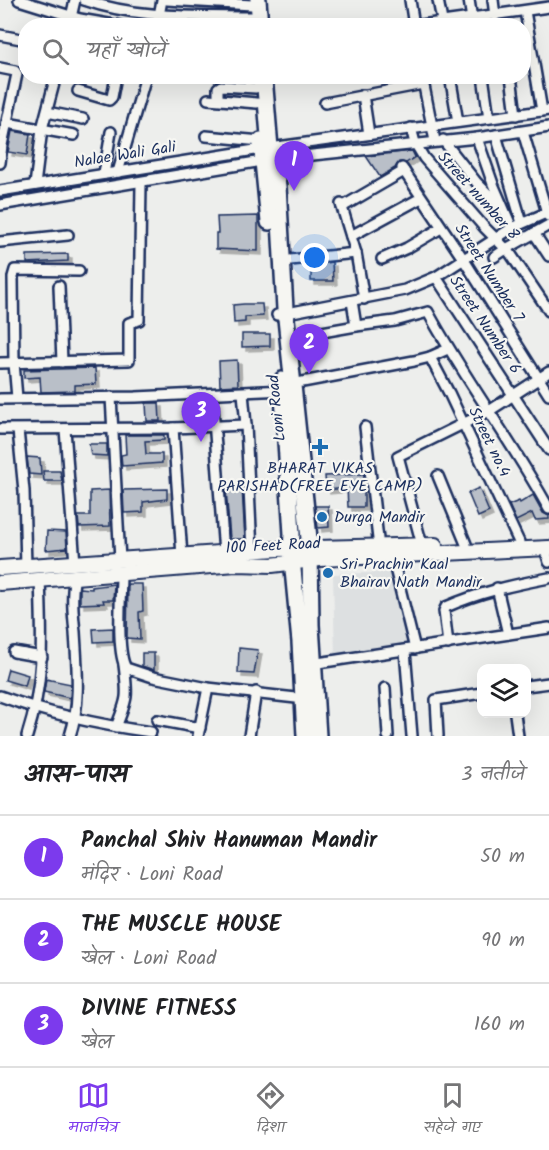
<!DOCTYPE html>
<html lang="hi">
<meta charset="utf-8">
<style>
:root{--surface:#fff;--page:#f2f2f2;--text:#202124;--muted:#757577;--line:#e0e0e0;--accent:#7c3aed}
body{margin:0;font-family:Kalam,"Playpen Sans Deva",sans-serif;background:var(--page);color:var(--text)}
.controls{position:absolute;right:18px;bottom:18px;display:grid;overflow:hidden;border-radius:12px;box-shadow:0 6px 24px #0002}
.controls button{width:54px;height:54px;display:grid;place-items:center;padding:0;border:0;border-bottom:2px solid var(--line);background:var(--surface);color:var(--text);font:30px sans-serif}
.you{position:absolute;left:315px;top:258px;width:21px;height:21px;margin:-15px;border:4px solid #fff;border-radius:50%;background:#1a73e8;box-shadow:0 0 0 9px #1a73e833}
.badge{display:grid;place-items:center;width:39px;height:39px;border-radius:50%;background:var(--accent);color:#fff;font-size:20px;font-weight:700}
.pin{position:absolute;translate:-50% -50px;filter:drop-shadow(0 2px 3px #0008)}
.pin::after{content:'';position:absolute;top:32px;width:21px;height:18px;background:inherit;clip-path:polygon(0 0,100% 0,50% 100%)}
.list{margin:0;padding:0;list-style:none}
h2{display:flex;justify-content:space-between;align-items:center;height:78px;margin:0;padding:0 24px;font-size:26px}
h2 small{font-size:20px;font-weight:400;color:var(--muted)}
.list li{display:grid;grid-template-columns:39px 1fr auto;gap:18px;align-items:center;box-sizing:border-box;height:84px;padding:0 24px;border-top:2px solid var(--line)}
.list b{display:block;font-size:22px;white-space:nowrap}
.list p{margin:0;font-size:20px;white-space:nowrap;color:var(--muted)}
.list em{font-size:20px;font-style:normal;color:var(--muted)}
.icon{flex:none;width:33px;height:33px;fill:none;stroke:currentColor;stroke-width:2;stroke-linecap:round;stroke-linejoin:round}
.map{position:relative;flex:none;width:549px;height:736px;overflow:hidden}
.search{position:absolute;background:var(--surface);box-shadow:0 6px 24px #0002;left:18px;right:18px;top:18px;height:66px;display:flex;align-items:center;gap:15px;box-sizing:border-box;padding:0 21px;border-radius:24px;color:var(--muted);font-size:22px}
.sheet{height:330px;background:var(--surface)}
nav{display:flex;justify-content:space-around;align-items:center;box-sizing:border-box;height:84px;border-top:2px solid var(--line);background:var(--surface);font-size:16px;color:var(--muted)}
nav a{display:grid;justify-items:center;gap:3px}
nav .on{color:var(--accent)}
.map>svg:first-child{display:block}
</style>
<div class="map">
<svg width="549" height="736" viewBox="0 0 549 736">
<defs>
<filter id="shadow"><feDropShadow dx="4" dy="4" stdDeviation="0" flood-color="#0004"/></filter>
</defs>
<rect width="100%" height="100%" fill="#edeeec"/>
<filter id="ink" filterUnits="userSpaceOnUse"><feTurbulence type="fractalNoise" baseFrequency=".0167" numOctaves="2"/><feDisplacementMap in="SourceGraphic" scale="12" xChannelSelector="R" yChannelSelector="G"/><feConvolveMatrix kernelMatrix="1 2 1 2 8 2 1 2 1" color-interpolation-filters="sRGB"/></filter>
<g filter="url(#ink)">
<path fill="#dde0e1" d="M395,572L410,645L335,658L333,574Z"/>
<g fill="#b9bfc8" stroke="#1b2f5e" stroke-width="1.5" filter="url(#shadow)">
<path d="M12,131L30,134L27,155L8,152Z"/>
<path d="M412,151L415,157L406,163L399,162L395,168L380,177L366,156Z"/>
<path d="M258,216V251L216,249V233H218L217,217Z"/>
<path d="M68,254V261L27,263V255Z"/>
<path d="M332,262L333,281H311V265Z"/>
<path d="M244,304H262L263,316L245,317V322L234,323L233,305Z"/>
<path d="M242,334H270V346L242,347Z"/>
<path d="M237,360L238,385L220,386L219,361Z"/>
<path d="M95,368L96,384L75,385V391L41,392L40,377L24,378V370Z"/>
<path d="M146,403H159L160,421H147Z"/>
<path d="M125,435H164V440L145,441L146,454H162V463L122,466L121,455L126,454Z"/>
<path d="M89,444H107V456L91,455Z"/>
<path d="M27,457L40,458L41,475L29,474Z"/>
<path d="M43,471H60L62,481H44Z"/>
<path d="M364,474V507H348L347,488L326,490L325,476Z"/>
<path d="M242,487L245,539H230L226,489Z"/>
<path d="M479,488L489,512L478,517L468,493Z"/>
<path d="M167,489V499L143,502V512L124,513L123,490Z"/>
<path d="M109,490L110,526L79,527L78,516H90V491Z"/>
<path d="M533,495L543,513L549,516V519L535,520L532,513L516,521L509,505L519,501L520,503Z"/>
<path d="M315,506H328L329,527L318,528Z"/>
<path d="M47,531L66,532L67,548L46,550Z"/>
<path d="M114,584L113,600H103L104,603L80,604V588L92,589V587Z"/>
<path d="M128,584H142L143,611L139,612L140,639L127,638Z"/>
<path d="M113,628V641L94,642L93,629Z"/>
<path d="M239,648L258,650L254,674L238,673Z"/>
<path d="M142,653H154V670L142,666Z"/>
<path d="M8,669L28,675L25,686L5,680Z"/>
<path d="M46,679L71,684L70,698L44,692Z"/>
</g>
<g fill="none" stroke-linecap="round" stroke-linejoin="round">
<g stroke="#1b2f5e" stroke-width="14">
<g id="minor">
<path d="M19,0L80,19L120,26"/>
<path d="M84,0C138,19 195,16 251,17"/>
<path d="M167,0L252,5"/>
<path d="M410,0L414,26"/>
<path d="M438,0L443,26"/>
<path d="M469,0L473,26"/>
<path d="M493,0L495,16"/>
<path d="M525,11L542,111"/>
<path d="M69,26L75,0"/>
<path d="M157,26L162,0"/>
<path d="M414,26L549,7"/>
<path d="M0,35L26,40"/>
<path d="M0,68L15,71L17,74L2,145L0,163"/>
<path d="M422,76L435,141"/>
<path d="M450,76L458,122"/>
<path d="M483,76L489,118"/>
<path d="M511,76L516,115"/>
<path d="M78,91L109,100L112,97L116,76"/>
<path d="M363,95L369,134"/>
<path d="M208,99L257,103"/>
<path d="M218,99V88L221,86L256,88"/>
<path d="M325,103L423,84"/>
<path d="M47,112L83,119"/>
<path d="M7,123L74,135"/>
<path d="M411,128L415,143L424,158L484,227L510,253L549,311"/>
<path d="M523,132L548,216"/>
<path d="M496,135L522,223"/>
<path d="M206,136L261,141"/>
<path d="M477,138L493,184L512,228"/>
<path d="M443,140L477,183L498,204"/>
<path d="M402,168L464,260L549,395"/>
<path d="M118,172L146,76"/>
<path d="M104,174L111,132"/>
<path d="M35,185L42,129L56,76"/>
<path d="M0,191L255,150L549,110"/>
<path d="M341,204L356,253L364,299"/>
<path d="M0,205L274,159L477,138L549,127"/>
<path d="M342,207L404,171"/>
<path d="M534,233L549,256"/>
<path d="M351,236L421,198"/>
<path d="M0,242L68,235"/>
<path d="M494,257L506,249L549,225"/>
<path d="M382,259L407,248L441,228"/>
<path d="M281,261L356,253"/>
<path d="M436,277L549,450"/>
<path d="M59,286L62,362"/>
<path d="M352,301L356,326"/>
<path d="M277,315L405,290L436,277L512,228L546,213"/>
<path d="M288,338L356,326L395,321L428,312C465,380 512,441 549,509"/>
<path d="M430,357L449,393L519,542"/>
<path d="M0,363L129,360V323L139,320L141,183"/>
<path d="M292,384L414,361L430,357L448,349"/>
<path d="M212,394L224,553"/>
<path d="M111,397L120,560"/>
<path d="M17,398L14,363L13,277L15,270L79,271"/>
<path d="M0,399L136,397L285,390"/>
<path d="M246,425L252,551"/>
<path d="M365,427L378,539"/>
<path d="M173,428L182,556"/>
<path d="M0,429L173,428L246,425L243,393"/>
<path d="M65,429L75,564"/>
<path d="M18,430L24,491L26,567"/>
<path d="M438,476L466,544"/>
<path d="M422,545L398,456L489,411L549,372"/>
<path d="M545,549L549,562"/>
<path d="M392,556L415,649"/>
<path d="M121,574C121,595 116,652 126,668L153,677L208,688L296,698"/>
<path d="M497,588L508,634"/>
<path d="M448,644L444,611L446,607C480,592 513,585 549,578"/>
<path d="M405,651L412,736"/>
<path d="M14,652L42,657"/>
<path d="M311,664L549,628"/>
<path d="M526,686L549,683"/>
<path d="M385,688L388,736"/>
<path d="M0,696C49,714 99,725 151,732"/>
<path d="M515,714L518,736"/>
<path d="M157,720L200,728"/>
<path d="M116,727C128,698 128,696 124,665"/>
<path d="M27,736C45,680 42,637 40,579"/>
<path d="M70,736C81,703 77,667 75,632C73,614 71,594 75,576"/>
<path d="M198,736L208,688"/>
<path d="M249,736L256,692"/>
<path d="M438,736L436,700L482,693"/>
</g>
</g>
<g stroke="#1b2f5e" stroke-width="18">
<g id="secondary">
<path d="M0,568L277,549L435,545"/>
<path d="M0,583L236,564L272,565L320,559L549,548"/>
</g>
</g>
<g stroke="#1b2f5e" stroke-width="20">
<g id="trunk">
<path d="M258,0L260,26"/>
<path d="M264,76L270,148L278,186L285,309L310,548L311,625L318,736"/>
<path d="M261,141L269,222"/>
<path d="M282,380L292,534L291,549L300,642L305,736"/>
</g>
</g>
<use href="#minor" stroke="#f6f6f2" stroke-width="9"/>
<use href="#secondary" stroke="#f6f6f2" stroke-width="14"/>
<use href="#trunk" stroke="#f6f6f2" stroke-width="15"/>
</g>
</g>
<g fill="#1f6fb2" stroke="#f6f6f2" stroke-width="2">
<path d="M317 438h6v6h6v6h-6v6h-6v-6h-6v-6h6z"/>
<circle cx="322" cy="517" r="6"/>
<circle cx="328" cy="573" r="6"/>
</g>
<g text-anchor="middle" dominant-baseline="central" stroke-width="4.5" stroke-linejoin="round" paint-order="stroke">
<g font-size="16" fill="#1b2f5e" stroke="#f6f6f2">
<text transform="translate(125 155) rotate(-9)">Nalae Wali Gali</text>
<text transform="translate(478 196) rotate(48)">Street number 8</text>
<text transform="translate(489 273) rotate(57)">Street Number 7</text>
<text transform="translate(485 325) rotate(56)">Street Number 6</text>
<text transform="translate(277 408) rotate(-96)">Loni Road</text>
<text transform="translate(489 442) rotate(64)">Street no.4</text>
<text transform="translate(273 546) rotate(-3)">100 Feet Road</text>
</g>
<g font-size="16" fill="#1b2f5e" stroke="#f6f6f2" text-anchor="start">
<text x="320" y="468" text-anchor="middle">BHARAT VIKAS<tspan x="320" dy="18">PARISHAD(FREE EYE CAMP)</tspan></text>
<text x="334" y="517">Durga Mandir</text>
<text x="340" y="564">Sri Prachin Kaal<tspan x="340" dy="18">Bhairav Nath Mandir</tspan></text>
</g>
</g>
</svg>
<div class="controls">
<button><svg class="icon" aria-label="layers" viewBox="0 0 24 24"><path d="M12 4l9 5-9 5-9-5zM3 14l9 5 9-5"/></svg></button>
</div>
<div class="you"></div>
<div class="pin badge" style="left:294px;top:191px">1</div>
<div class="pin badge" style="left:309px;top:374px">2</div>
<div class="pin badge" style="left:201px;top:442px">3</div>
<div class="search"><svg class="icon" aria-label="search" viewBox="0 0 24 24"><circle cx="10" cy="10" r="6"/><path d="M15 15l6 6"/></svg>यहाँ खोजें</div>
</div>
<section class="sheet">
<h2>आस-पास<small>3 नतीजे</small></h2>
<ul class="list">
<li><span class="badge">1</span><div><b>Panchal Shiv Hanuman Mandir</b><p>मंदिर · Loni Road</p></div><em>50 m</em></li>
<li><span class="badge">2</span><div><b>THE MUSCLE HOUSE</b><p>खेल · Loni Road</p></div><em>90 m</em></li>
<li><span class="badge">3</span><div><b>DIVINE FITNESS</b><p>खेल</p></div><em>160 m</em></li>
</ul>
</section>
<nav>
<a class="on"><svg class="icon" aria-label="map" viewBox="0 0 24 24"><path d="M3 6l6-2 6 2 6-2v14l-6 2-6-2-6 2zM9 4v14M15 6v14"/></svg>मानचित्र</a>
<a><svg class="icon" aria-label="directions" viewBox="0 0 24 24"><path d="M12 3l9 9-9 9-9-9zM9 14v-3h6M13 9l2 2-2 2"/></svg>दिशा</a>
<a><svg class="icon" aria-label="saved" viewBox="0 0 24 24"><path d="M7 4h10v16l-5-4-5 4z"/></svg>सहेजे गए</a>
</nav>
